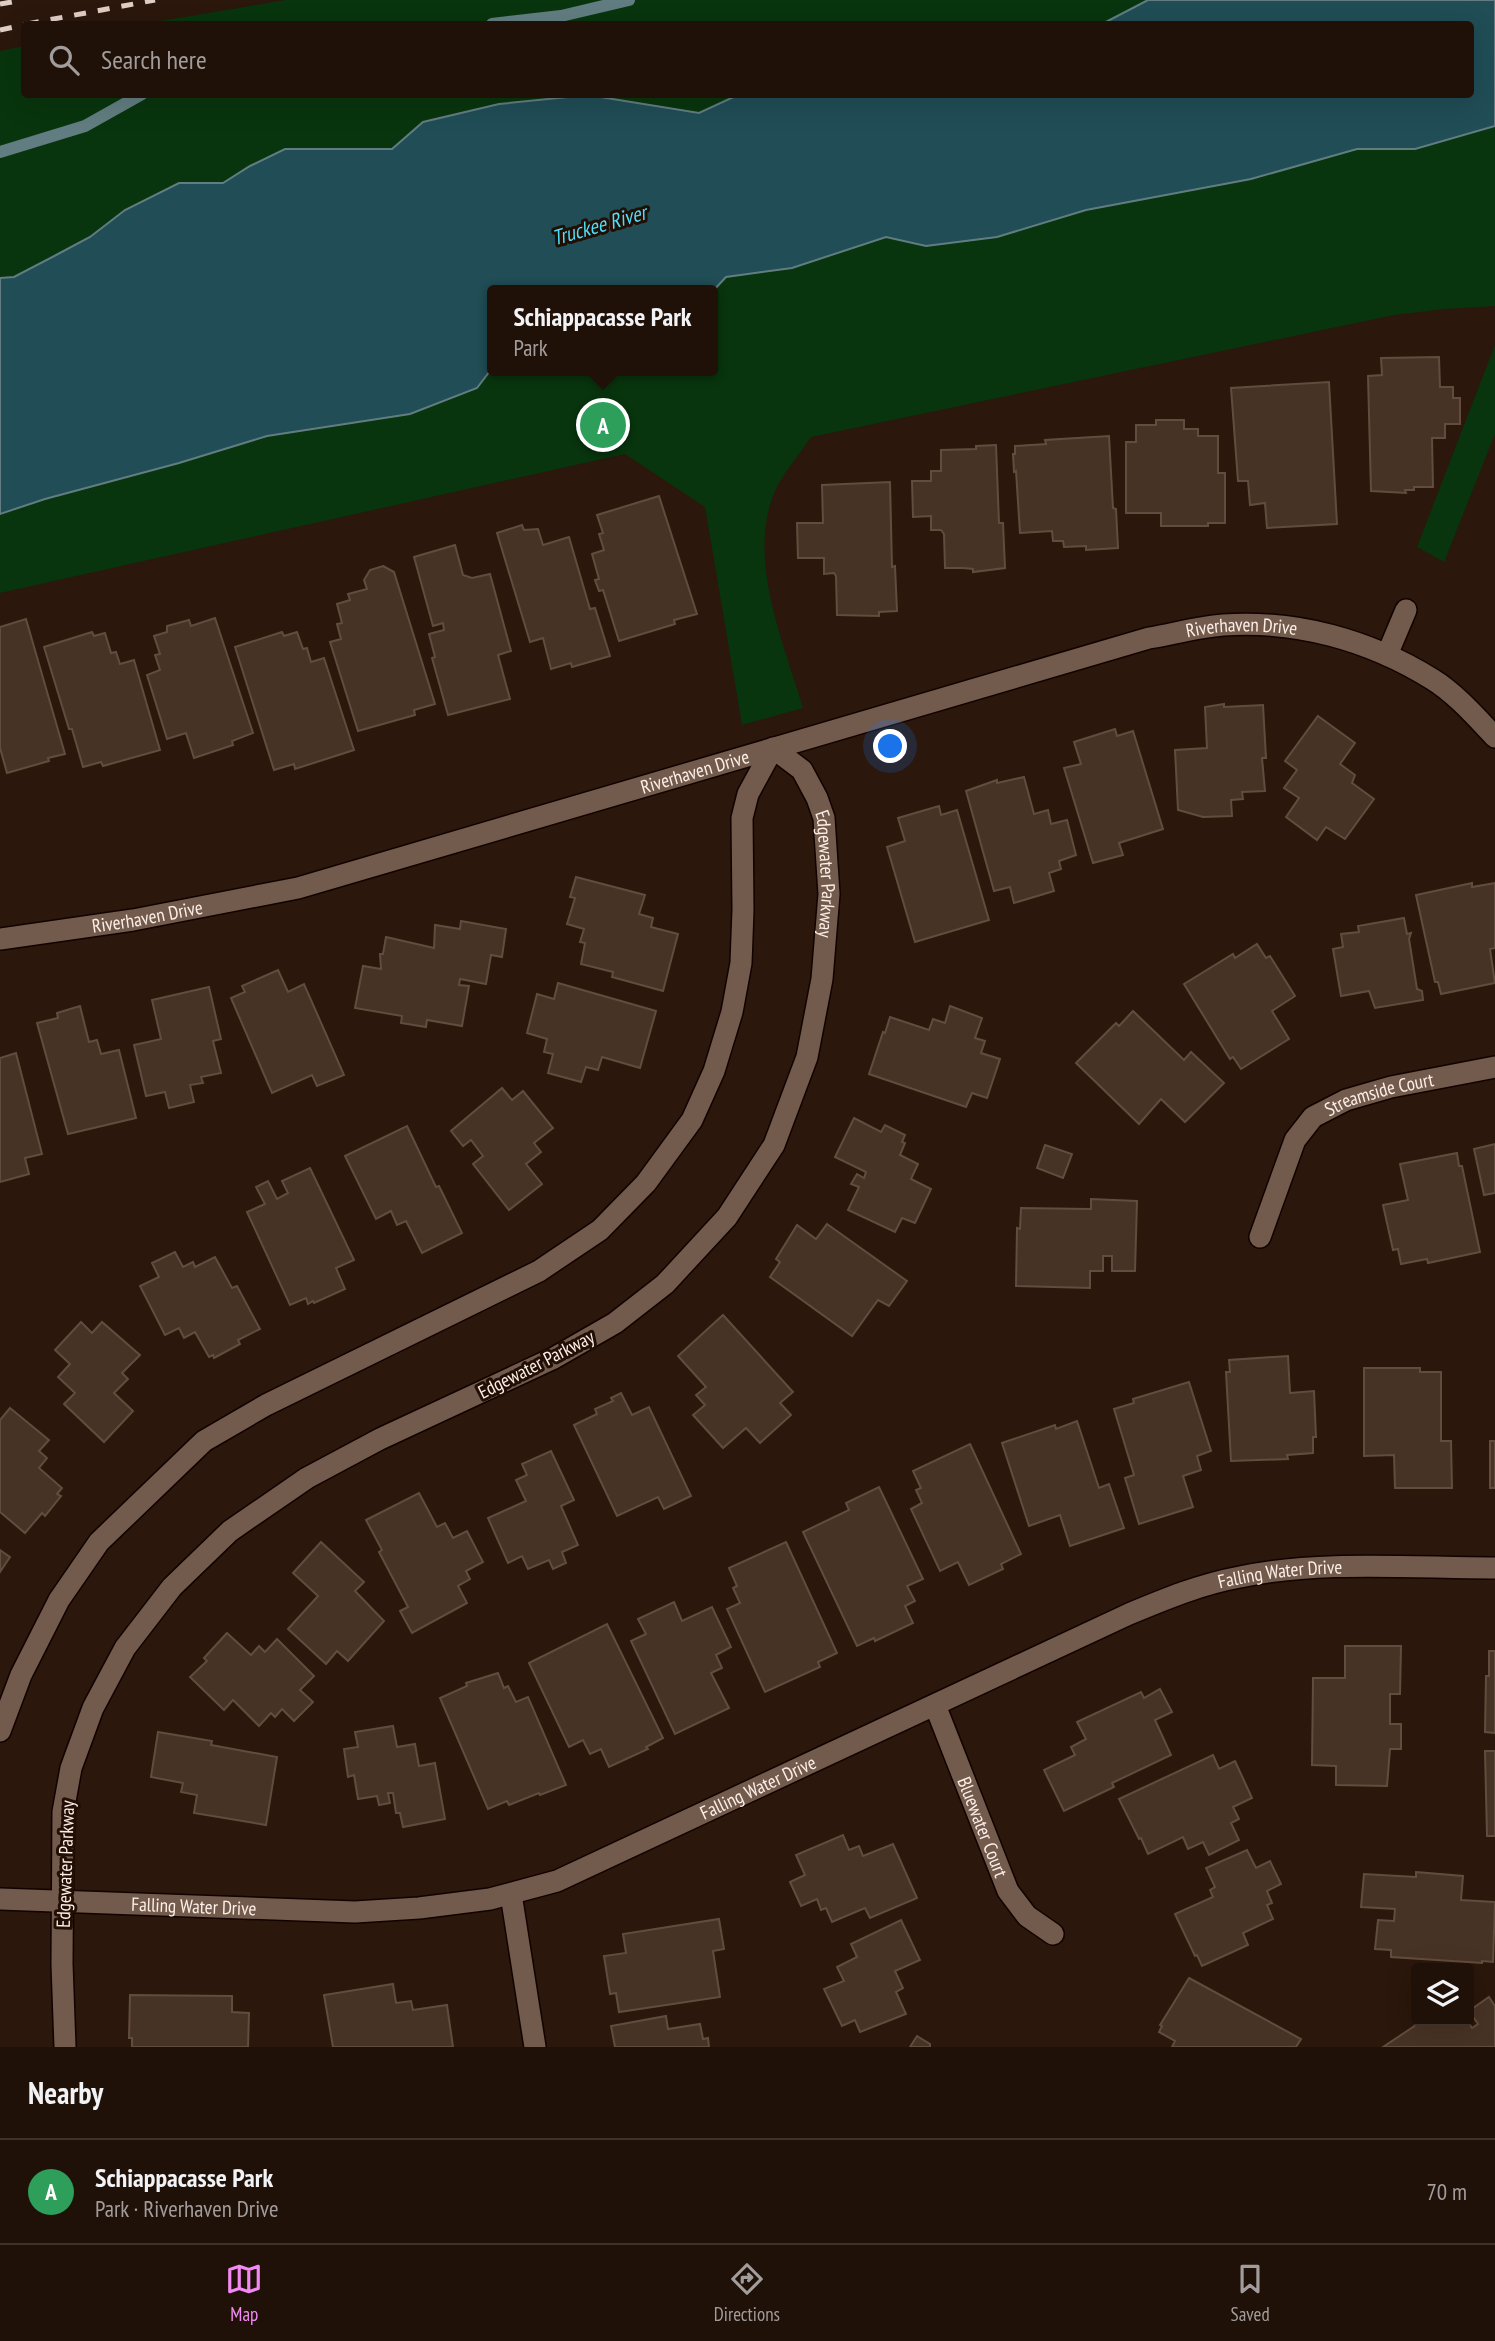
<!DOCTYPE html>
<meta charset="utf-8">
<style>
:root{--surface:#201108;--page:#2d1f16;--text:#f1f3f6;--muted:#a29d9c;--line:#3d3129;--accent:#f28af3}
body{margin:0;font-family:"PT Sans Narrow",sans-serif;background:var(--page);color:var(--text)}
.controls{position:absolute;right:21px;bottom:21px;display:grid;overflow:hidden;border-radius:7px;box-shadow:0 7px 28px #0002}
.controls button{width:63px;height:63px;display:grid;place-items:center;padding:0;border:0;border-bottom:2px solid var(--line);background:var(--surface);color:var(--text);font:35px sans-serif}
.you{position:absolute;left:891px;top:747px;width:24px;height:24px;margin:-18px;border:5px solid #fff;border-radius:50%;background:#1a73e8;box-shadow:0 0 0 10px #1a73e833}
.badge{display:grid;place-items:center;width:46px;height:46px;border-radius:50%;background:var(--accent);color:#fff;font-size:23px;font-weight:700}
.pin{position:absolute;translate:-50% -50%;border:4px solid #fff;box-shadow:0 2px 7px #0006}
.popup{position:absolute;left:487px;top:285px;width:231px;height:91px;box-sizing:border-box;display:grid;place-content:center;border-radius:7px;background:var(--surface);filter:drop-shadow(0 2px 5px #0005);font-size:23px;white-space:nowrap;color:var(--muted)}
.popup b{font-size:26px;color:var(--text)}
.popup::after{content:'';position:absolute;left:50%;top:100%;margin-left:-14px;border:14px solid transparent;border-top-color:var(--surface)}
.list{margin:0;padding:0;list-style:none}
h2{display:flex;justify-content:space-between;align-items:center;height:91px;margin:0;padding:0 28px;font-size:30px}
h2 small{font-size:23px;font-weight:400;color:var(--muted)}
.list li{display:grid;grid-template-columns:46px 1fr auto;gap:21px;align-items:center;box-sizing:border-box;height:105px;padding:0 28px;border-top:2px solid var(--line)}
.list b{display:block;font-size:26px;white-space:nowrap}
.list p{margin:0;font-size:23px;white-space:nowrap;color:var(--muted)}
.list em{font-size:23px;font-style:normal;color:var(--muted)}
.icon{flex:none;width:38px;height:38px;fill:none;stroke:currentColor;stroke-width:2;stroke-linecap:round;stroke-linejoin:round}
.map{position:relative;flex:none;width:1495px;height:2047px;overflow:hidden}
.search{position:absolute;background:var(--surface);box-shadow:0 7px 28px #0002;left:21px;right:21px;top:21px;height:77px;display:flex;align-items:center;gap:18px;box-sizing:border-box;padding:0 24px;border-radius:7px;color:var(--muted);font-size:26px}
.sheet{height:196px;background:var(--surface)}
nav{display:flex;justify-content:space-around;align-items:center;box-sizing:border-box;height:98px;border-top:2px solid var(--line);background:var(--surface);font-size:19px;color:var(--muted)}
nav a{display:grid;justify-items:center;gap:4px}
nav .on{color:var(--accent)}
.map>svg:first-child{display:block}
</style>
<div class="map">
<svg width="1495" height="2047" viewBox="0 0 1495 2047">
<rect width="100%" height="100%" fill="#2b170b"/>
<g fill="#08350d">
<path d="M285,0H1148L1102,24H143Z"/>
<path d="M24,46V94L740,95L699,113L588,95L499,104L423,122L392,149H285L250,166L223,183L179,184L125,210L90,237L58,254L14,277L0,278V51Z"/>
<path d="M1495,126V306L1445,309L1394,315L811,437C800,454 783,473 775,491C746,558 784,643 803,708L742,725L705,507L625,454L0,593V514L45,499L267,436L410,414L477,388L493,367V371H713V291L725,277L792,268L886,237L926,246L1086,210L1251,179L1357,149H1415Z"/>
<path d="M1495,345V434L1444,562L1417,547Z"/>
</g>
<path fill="#204d56" stroke="#627d81" stroke-width="2" d="M1148,0H1495V126L1415,149H1357L1251,179L1086,210L997,237L926,246L886,237L792,268L726,277L713,291L493,290V367L477,388L410,414L267,436L179,463L45,499L0,514V278L14,277L58,254L90,237L125,210L179,183H223L250,166L285,149H392L423,122L499,104L588,95L699,113L740,94H1470V24H1102Z"/>
<g fill="none" stroke-linecap="round" stroke-linejoin="round">
<g stroke="#627d81" stroke-width="12">
<path d="M492,24L561,16L629,0"/>
<path d="M0,152L85,126L142,94"/>
</g>
</g>
<g fill="#473325" stroke="#624c3d" stroke-width="2">
<path d="M1439,357L1440,387H1453V398H1460V424H1445V438H1432L1433,487H1414V490H1405L1406,493L1371,491L1368,376L1382,375L1381,358Z"/>
<path d="M1329,382L1337,524L1267,528L1265,503L1250,505L1248,481H1238L1231,388Z"/>
<path d="M1156,420H1184V429H1198V436H1218V473H1225V523H1208V526H1161V513H1126V442H1136V425H1156Z"/>
<path d="M1109,436L1113,508L1116,509L1118,548L1086,550V546L1064,547L1063,541H1053L1052,531L1020,533L1016,471L1014,472L1013,454H1015V446L1046,444L1045,440Z"/>
<path d="M996,445L999,523H1003L1005,568L973,572V569L963,568H945L944,534L941,530H931V516L913,517L912,481H931V471H941V450L976,449V446Z"/>
<path d="M890,482L892,567L895,566L897,611L879,612V616L837,615L836,576L834,573L824,574V558H798L797,523H823L822,485Z"/>
<path d="M659,496L697,614L674,620L675,624L619,641L603,590L599,591L595,580L599,579L592,554L604,550L599,534L603,533L597,515Z"/>
<path d="M522,525L524,530L538,529L543,545L569,537L590,609L595,608L610,656L572,667L571,663L551,669L543,638L530,642L497,533Z"/>
<path d="M455,545L463,575L472,578L490,574L511,651L498,655L510,699L448,715L432,658L435,657L429,634L444,630L443,623L433,626L414,557Z"/>
<path d="M383,566L394,572L435,704L414,710L415,715L358,731L330,642L341,639L337,624L342,623L337,604L350,600L348,594L367,589L364,580L370,570Z"/>
<path d="M215,618L253,733L232,741L233,745L194,758L186,733L167,739L147,675L160,670L155,655L160,654L154,636L167,632V626L189,620L191,626Z"/>
<path d="M26,619L65,754L48,758L49,761L7,773L0,748V627Z"/>
<path d="M92,632L94,636L105,633L111,653L116,652L120,664L134,660L160,750L103,766L101,762L83,767L72,729H69L44,647Z"/>
<path d="M282,632L284,636L297,632L303,649L307,648L311,662L324,658L354,750L295,769L294,764L274,770L235,647Z"/>
<path d="M1224,704V707L1263,705L1266,758H1262L1265,791L1242,792L1243,799L1231,800L1232,816L1203,817L1178,810L1175,750L1207,748L1205,707Z"/>
<path d="M1318,716L1355,743L1340,764L1355,775L1352,783L1374,799L1345,839L1326,827L1317,840L1286,817L1299,798L1284,788L1297,770L1285,761Z"/>
<path d="M1115,729L1117,736L1133,731L1163,829L1119,843L1123,855L1093,863L1064,768L1081,764L1074,742Z"/>
<path d="M1024,777L1034,814L1048,810L1051,824L1067,820L1076,855L1059,861L1061,869L1049,873L1054,891L1014,903L1010,887L994,891L966,791L997,780V783Z"/>
<path d="M939,806L941,815L957,810L989,920L915,942L887,847L905,841L898,818Z"/>
<path d="M576,877L645,895L639,914L653,918L651,927L678,934L663,991L612,977L613,972L581,964L585,943L580,942L584,929L567,924L575,898L570,897Z"/>
<path d="M1472,883V887L1495,883V948L1490,949L1495,983L1441,994L1438,982H1435L1416,895Z"/>
<path d="M1404,918L1407,934L1411,933L1409,939L1417,989L1422,991L1423,1000L1375,1008L1369,991L1341,996L1333,949L1343,947L1341,934L1359,932L1358,926Z"/>
<path d="M461,921L506,929L502,957L491,955L486,984L460,979L459,985L469,986L462,1026L427,1020L426,1027L401,1023L402,1016L355,1008L363,966L381,969L380,954H383L386,937L434,948L435,925L460,929Z"/>
<path d="M1257,944L1266,958L1270,956L1295,996L1272,1011L1289,1039L1241,1069L1233,1057L1230,1059L1184,984L1233,954L1235,958Z"/>
<path d="M278,970L288,992L304,984L344,1075L317,1086L312,1075L272,1093L231,998L245,992L242,986Z"/>
<path d="M558,983L656,1011L640,1068L602,1057L598,1070L586,1067L581,1082L548,1073L553,1054L544,1052L547,1039L527,1033L537,994L554,999Z"/>
<path d="M209,987L221,1039L213,1041L221,1073L201,1077L203,1083L190,1085L194,1102L169,1108L165,1092L146,1096L134,1045L161,1039L152,1000Z"/>
<path d="M80,1006L89,1042L97,1040L101,1054L119,1050L136,1118L68,1134L37,1023L58,1018L57,1013Z"/>
<path d="M950,1006L982,1018L975,1038L985,1041L981,1053L1000,1059L987,1098L972,1093L966,1107L869,1074L883,1032L885,1033L890,1017L929,1030L933,1019L945,1023Z"/>
<path d="M1133,1011L1184,1060L1191,1052L1224,1083L1185,1122L1161,1099L1139,1124L1076,1063L1116,1023L1119,1026Z"/>
<path d="M16,1053L42,1154L25,1158L29,1174L0,1182V1058Z"/>
<path d="M502,1088L512,1100L523,1091L553,1128L534,1143L541,1152L526,1164L542,1184L509,1210L473,1164L483,1156L471,1140L463,1146L451,1131Z"/>
<path d="M854,1118L881,1132L885,1125L905,1135L902,1142L905,1143L900,1155L918,1164L911,1179L931,1189L915,1223L902,1218L895,1232L848,1210L859,1187L851,1184L857,1174L864,1178L866,1172L835,1157Z"/>
<path d="M407,1126L436,1187L439,1186L462,1233L422,1253L406,1221L397,1225L391,1211L376,1219L345,1156Z"/>
<path d="M1495,1144V1193L1484,1195L1474,1149Z"/>
<path d="M1045,1145L1072,1154L1063,1178L1037,1168Z"/>
<path d="M1457,1153L1459,1166H1462L1480,1252L1428,1263L1427,1259L1401,1264L1398,1249L1393,1250L1383,1205L1408,1200L1400,1164Z"/>
<path d="M310,1168L354,1260L336,1268L345,1289L314,1303L313,1301L308,1304L306,1298L290,1305L247,1212L265,1204L256,1187L268,1181L277,1199L288,1193L282,1181Z"/>
<path d="M1091,1199L1137,1201L1135,1271H1112V1256H1103V1271H1090V1288L1016,1286L1017,1228L1020,1229L1021,1208L1091,1209Z"/>
<path d="M827,1224L907,1281L889,1306L878,1300L852,1336L770,1277L780,1262L776,1259L797,1225L816,1239Z"/>
<path d="M175,1252L183,1267L193,1262L195,1267L215,1257L232,1288L237,1286L260,1329L238,1340L240,1344L214,1358L213,1355L209,1357L195,1332L184,1338L179,1328L165,1335L140,1286L159,1277L152,1263Z"/>
<path d="M723,1315L793,1392L780,1403L791,1415L760,1443L746,1428L723,1448L693,1415L705,1405L696,1395L706,1387L678,1356Z"/>
<path d="M81,1322L92,1333L102,1322L140,1355L122,1373L128,1379L114,1393L133,1411L104,1442L64,1404L75,1393L58,1377L70,1364L55,1350Z"/>
<path d="M1288,1356L1290,1393L1314,1391L1316,1437H1313V1453L1287,1455L1288,1459L1231,1461L1226,1372H1230L1229,1360Z"/>
<path d="M1364,1368H1420V1372H1441V1441H1451L1452,1488H1395L1394,1455L1364,1456Z"/>
<path d="M1189,1382L1211,1451L1197,1456L1201,1470L1183,1476L1193,1507L1139,1524L1125,1478L1134,1475L1114,1409L1134,1403L1133,1399Z"/>
<path d="M621,1393L632,1415L649,1407L691,1496L664,1509L658,1497L617,1516L574,1425L597,1414L595,1409L613,1401L611,1398Z"/>
<path d="M10,1408L49,1440L39,1451L47,1458L39,1468L62,1488L57,1494L61,1496L45,1516L42,1513L25,1533L0,1512V1420Z"/>
<path d="M1077,1421L1099,1488L1109,1484L1124,1528L1070,1546L1060,1515L1029,1526L1002,1443L1055,1425L1056,1429Z"/>
<rect x="1490" y="1441" width="5" height="47"/>
<path d="M970,1444L1021,1554L1001,1564L1003,1569L969,1585L958,1562L940,1571L911,1509L922,1503L916,1490L921,1488L913,1471Z"/>
<path d="M551,1451L574,1500L561,1506L578,1545L562,1552L566,1563L553,1569L549,1560L528,1569L522,1556L508,1563L488,1518L526,1501L516,1480L527,1475L522,1464Z"/>
<path d="M879,1487L923,1579L907,1586L915,1601L905,1606L913,1623L875,1641L874,1638L857,1646L803,1532L849,1510L846,1503Z"/>
<path d="M419,1493L437,1527L445,1523L453,1538L467,1531L483,1562L466,1571L470,1579L458,1586L467,1603L412,1633L400,1611L408,1607L379,1552L382,1550L366,1520Z"/>
<path d="M321,1542L364,1582L355,1591L384,1621L348,1661L337,1651L326,1664L288,1629L318,1596L293,1573Z"/>
<path d="M786,1542L837,1653L818,1662L820,1667L765,1692L727,1609L740,1603L733,1588L737,1586L729,1568Z"/>
<path d="M0,1550L10,1557L0,1572Z"/>
<path d="M674,1602L682,1621L712,1607L731,1647L716,1655L722,1668L711,1673L729,1708L675,1734L631,1641L646,1634L638,1619Z"/>
<path d="M607,1624L663,1738L646,1747L648,1749L609,1767L601,1749L590,1754L583,1740L569,1747L529,1663Z"/>
<path d="M227,1633L251,1655L259,1646L265,1652L277,1639L314,1676L300,1690L313,1702L294,1721L282,1709L275,1717L271,1713L259,1726L233,1700L224,1710L190,1677L207,1661L204,1658Z"/>
<path d="M1345,1646H1401L1400,1694H1390V1724H1401V1749H1390L1387,1786L1336,1785V1766L1312,1765L1313,1678H1345Z"/>
<path d="M1489,1651H1495V1733L1485,1732L1486,1676H1489Z"/>
<path d="M498,1673L504,1688L508,1686L516,1702L528,1697L566,1785L540,1795L539,1793L509,1805L507,1801L488,1809L440,1698L467,1686L466,1683Z"/>
<path d="M1160,1689L1172,1712L1155,1720L1171,1755L1112,1783L1114,1787L1064,1811L1044,1770L1075,1755L1071,1747L1086,1739L1077,1722L1141,1692L1144,1698Z"/>
<path d="M393,1726L397,1747L415,1744L419,1766L435,1763L445,1819L403,1827L400,1813H396L393,1793H388L390,1803L379,1805L377,1796L358,1799L354,1775L348,1777L344,1749L358,1747L355,1732Z"/>
<path d="M158,1732L212,1741L211,1745L277,1757L266,1825L194,1813L197,1795L181,1792L183,1783L151,1777Z"/>
<path d="M1485,1751H1495V1836H1487Z"/>
<path d="M1213,1755L1219,1769L1235,1761L1252,1798L1233,1807L1239,1819L1231,1823L1239,1840L1209,1855L1203,1842L1188,1849L1183,1837L1148,1854L1141,1838L1139,1839L1119,1799Z"/>
<path d="M843,1835L849,1850L859,1846L863,1856L893,1844L917,1898L870,1918L865,1908L832,1922L826,1908L821,1910L817,1899L801,1906L790,1882L805,1875L796,1855Z"/>
<path d="M1247,1850L1256,1868L1270,1861L1281,1884L1267,1891L1272,1903L1267,1905L1273,1919L1243,1933L1248,1945L1202,1966L1197,1955L1195,1956L1175,1914L1213,1897L1210,1890L1215,1887L1206,1868Z"/>
<path d="M1416,1872L1463,1876L1461,1900L1495,1902L1493,1962L1482,1961V1963L1391,1957V1950L1375,1949L1378,1920L1394,1921L1395,1909L1361,1907L1364,1874L1416,1877Z"/>
<path d="M719,1919L724,1949L713,1951L720,1997L619,2012L616,1993L610,1994L604,1956L626,1953L623,1934Z"/>
<path d="M901,1920L920,1960L895,1971L903,1988L896,1992L906,2014L860,2032L855,2020L842,2026L824,1989L844,1981L837,1967L857,1957L851,1944Z"/>
<path d="M1189,1978L1301,2039L1296,2047H1172L1175,2041L1159,2032L1162,2026L1160,2025Z"/>
<path d="M393,1984L396,2003L411,2001L413,2010L447,2005L453,2047H333L324,1995Z"/>
<path d="M130,1995L232,1996V2012L249,2013L248,2047H132V2038H129Z"/>
<path d="M1489,1997L1495,2006V2047H1383L1422,2021H1467L1472,2028L1478,2024L1469,2011Z"/>
<path d="M666,2016L668,2029L700,2024L703,2039L708,2038L709,2047H615L611,2026Z"/>
<path d="M917,2036L930,2044V2047H910Z"/>
</g>
<g fill="none" stroke-linecap="round" stroke-linejoin="round">
<g stroke="#120300" stroke-width="24">
<g id="minor">
<path d="M1387,655L1406,610"/>
<path id="s1" d="M0,939L133,920L298,888L1149,638C1173,634 1198,627 1223,625C1297,620 1369,640 1432,679C1455,693 1476,717 1495,737"/>
<path id="s2" d="M1260,1237L1295,1140L1313,1117L1346,1100L1391,1087L1495,1067"/>
<path id="s3" d="M935,1705L1008,1891L1027,1916L1053,1934"/>
<path id="s4" d="M0,1731L21,1675L59,1600L99,1542L204,1441L266,1405L539,1271L600,1230L646,1183L692,1120L714,1071L732,1012L741,963L743,910L742,818L748,794L773,748L802,770L817,798L824,818L829,894L822,979L807,1057L774,1145L727,1217L665,1284L615,1323L554,1358L380,1439L307,1478L230,1531L172,1587L125,1648L93,1708L71,1768L63,1812L62,1964L65,2047"/>
<path d="M511,1894L535,2047"/>
<path id="s5" d="M0,1899L355,1912L419,1908L490,1899L557,1881L1129,1614C1165,1599 1201,1584 1240,1577C1318,1560 1414,1568 1495,1568"/>
</g>
</g>
<use href="#minor" stroke="#725a4d" stroke-width="21"/>
<g stroke="#decec6" stroke-width="5" stroke-dasharray="12 12" stroke-linecap="butt">
<path d="M0,4L23,0"/>
<path d="M27,24L155,0"/>
<path d="M0,30L24,25"/>
</g>
</g>
<g text-anchor="middle" dominant-baseline="central" stroke-width="6" stroke-linejoin="round" paint-order="stroke">
<g font-size="19" fill="#fdeee6" stroke="#210e04">
<text stroke="none"><textPath href="#s1" startOffset="1283">Riverhaven Drive</textPath></text>
<text stroke="none"><textPath href="#s1" startOffset="716">Riverhaven Drive</textPath></text>
<text stroke="none"><textPath href="#s4" startOffset="1486">Edgewater Parkway</textPath></text>
<text stroke="none"><textPath href="#s1" startOffset="149">Riverhaven Drive</textPath></text>
<text stroke="none"><textPath href="#s2" startOffset="203">Streamside Court</textPath></text>
<text transform="translate(536 1364) rotate(-27)">Edgewater Parkway</text>
<text stroke="none"><textPath href="#s5" startOffset="1349">Falling Water Drive</textPath></text>
<text stroke="none"><textPath href="#s5" startOffset="782">Falling Water Drive</textPath></text>
<text stroke="none"><textPath href="#s3" startOffset="131">Bluewater Court</textPath></text>
<text transform="translate(65 1864) rotate(-88)">Edgewater Parkway</text>
<text stroke="none"><textPath href="#s5" startOffset="194">Falling Water Drive</textPath></text>
</g>
<g font-size="21" font-style="italic" fill="#4cdefb" stroke="#210e04">
<text transform="translate(599 225) rotate(-16)">Truckee River</text>
</g>
</g>
</svg>
<div class="controls">
<button><svg class="icon" aria-label="layers" viewBox="0 0 24 24"><path d="M12 4l9 5-9 5-9-5zM3 14l9 5 9-5"/></svg></button>
</div>
<div class="you"></div>
<div class="pin badge" style="left:603px;top:425px;background:#2e9e5b">A</div>
<div class="popup"><b>Schiappacasse Park</b>Park</div>
<div class="search"><svg class="icon" aria-label="search" viewBox="0 0 24 24"><circle cx="10" cy="10" r="6"/><path d="M15 15l6 6"/></svg>Search here</div>
</div>
<section class="sheet">
<h2>Nearby<small></small></h2>
<ul class="list">
<li><span class="badge" style="background:#2e9e5b">A</span><div><b>Schiappacasse Park</b><p>Park · Riverhaven Drive</p></div><em>70 m</em></li>
</ul>
</section>
<nav>
<a class="on"><svg class="icon" aria-label="map" viewBox="0 0 24 24"><path d="M3 6l6-2 6 2 6-2v14l-6 2-6-2-6 2zM9 4v14M15 6v14"/></svg>Map</a>
<a><svg class="icon" aria-label="directions" viewBox="0 0 24 24"><path d="M12 3l9 9-9 9-9-9zM9 14v-3h6M13 9l2 2-2 2"/></svg>Directions</a>
<a><svg class="icon" aria-label="saved" viewBox="0 0 24 24"><path d="M7 4h10v16l-5-4-5 4z"/></svg>Saved</a>
</nav>
